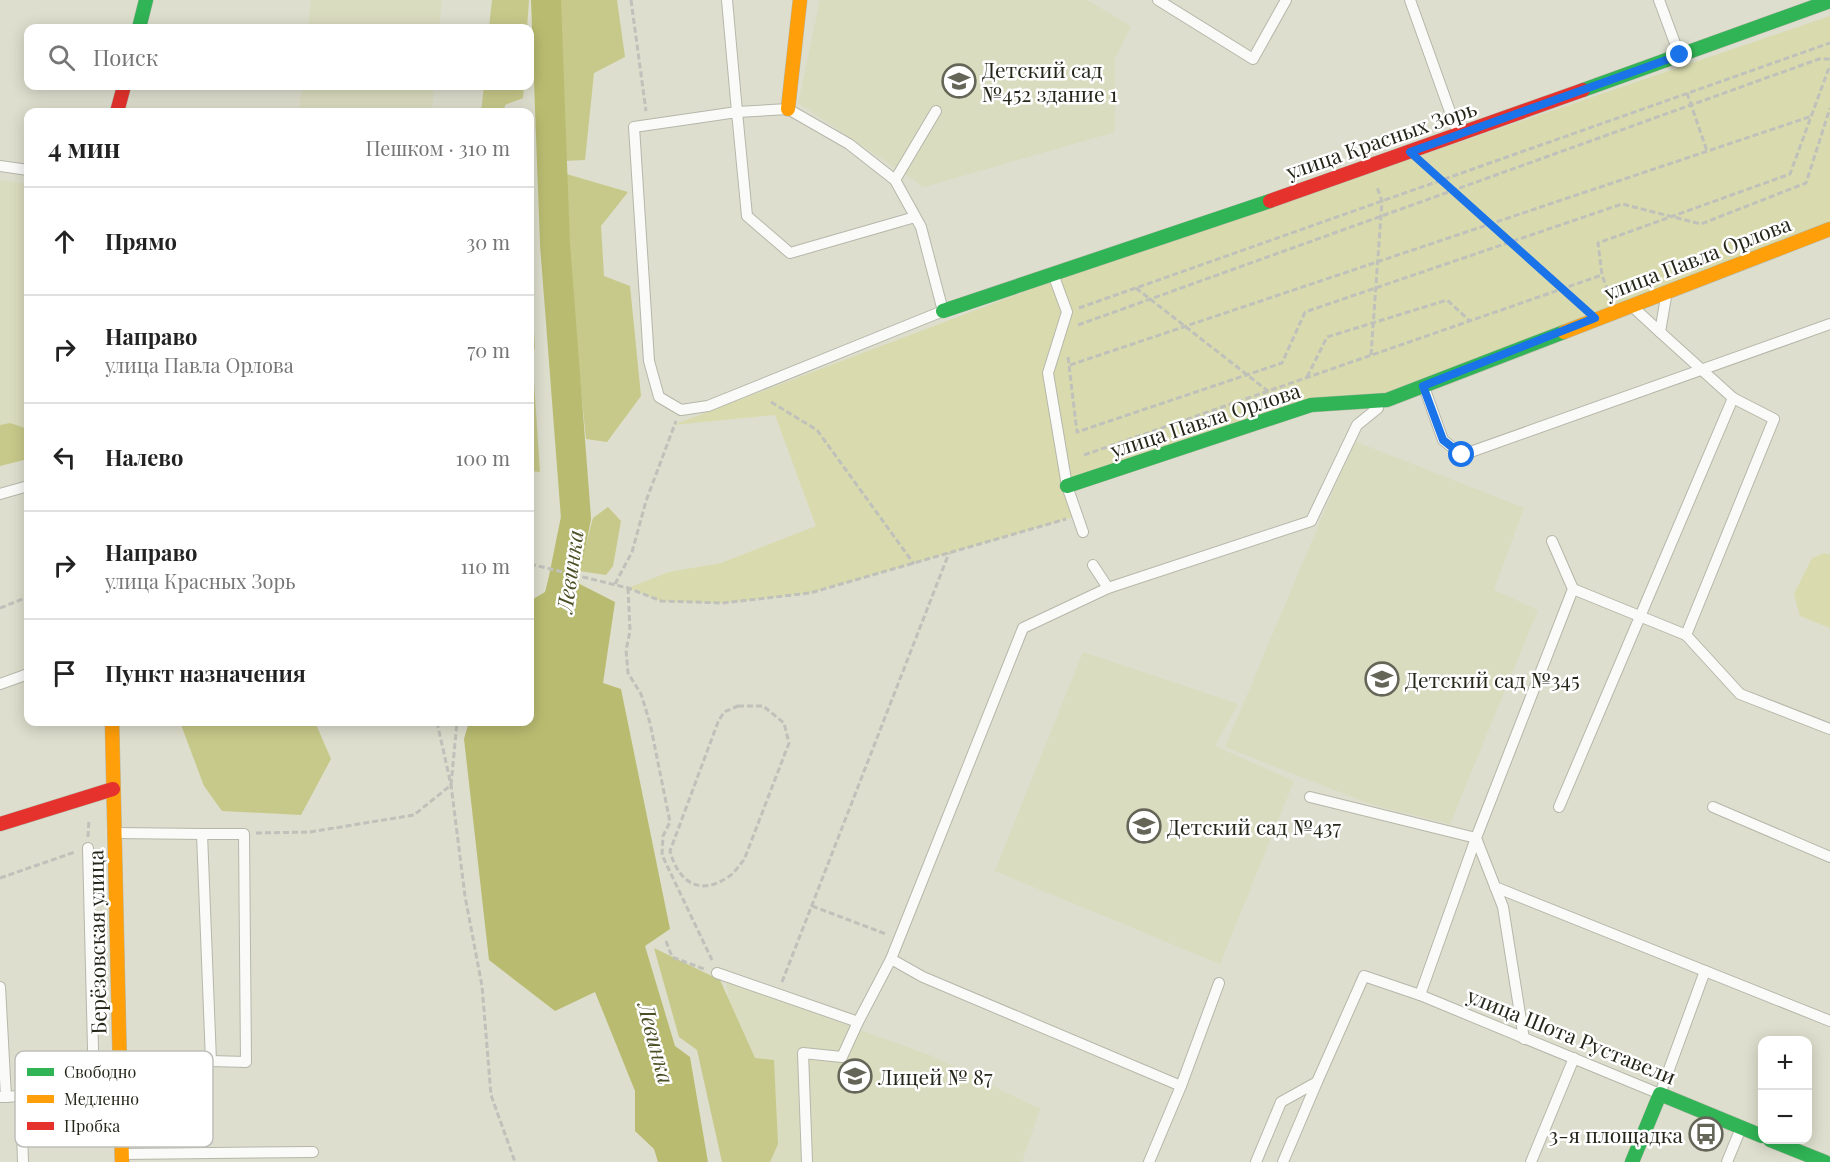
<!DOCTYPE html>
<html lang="ru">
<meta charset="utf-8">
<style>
:root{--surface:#fff;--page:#f2f2f2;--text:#222;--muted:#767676;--line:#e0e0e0}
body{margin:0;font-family:"Playfair Display",serif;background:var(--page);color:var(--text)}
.controls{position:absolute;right:18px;bottom:18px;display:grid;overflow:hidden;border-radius:12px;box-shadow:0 3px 15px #0003}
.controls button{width:54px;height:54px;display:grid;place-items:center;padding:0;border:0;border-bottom:2px solid var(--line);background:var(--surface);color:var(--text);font:30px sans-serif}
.stop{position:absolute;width:18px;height:18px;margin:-14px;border:4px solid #1a73e8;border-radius:50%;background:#fff}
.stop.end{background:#1a73e8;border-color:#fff;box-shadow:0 2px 6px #0008}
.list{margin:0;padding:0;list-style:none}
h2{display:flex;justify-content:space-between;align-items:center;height:78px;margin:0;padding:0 24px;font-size:26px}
h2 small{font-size:20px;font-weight:400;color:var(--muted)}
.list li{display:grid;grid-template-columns:39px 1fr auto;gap:18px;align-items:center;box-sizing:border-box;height:108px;padding:0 24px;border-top:2px solid var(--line)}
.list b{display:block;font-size:22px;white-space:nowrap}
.list p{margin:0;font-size:20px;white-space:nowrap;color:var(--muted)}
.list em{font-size:20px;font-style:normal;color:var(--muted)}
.icon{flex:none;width:33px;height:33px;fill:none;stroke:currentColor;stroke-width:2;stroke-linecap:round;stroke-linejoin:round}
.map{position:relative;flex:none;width:1830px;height:1162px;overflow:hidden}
.search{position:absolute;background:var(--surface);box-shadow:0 3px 15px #0003;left:24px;top:24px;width:510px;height:66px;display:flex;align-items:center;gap:15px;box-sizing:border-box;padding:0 21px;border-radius:12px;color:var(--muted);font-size:22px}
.panel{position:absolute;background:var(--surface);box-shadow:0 3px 15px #0003;left:24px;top:108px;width:510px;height:618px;border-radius:12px}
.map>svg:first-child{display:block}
</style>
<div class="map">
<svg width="1830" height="1162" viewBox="0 0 1830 1162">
<rect width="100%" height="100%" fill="#dddecd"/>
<g fill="#dadcbf">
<path d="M311,0H442L439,28H308Z"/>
<path d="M820,0H1087L1131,26L1115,59V132L924,187L798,103Z"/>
<path d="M302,86H434L432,112H299Z"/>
<path d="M0,180L28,184V426L0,434Z"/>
<path d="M1354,441L1524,508L1494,590L1538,610L1450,824L1373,805L1225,747Z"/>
<path d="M1083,652L1238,704L1215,746L1294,781L1220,964L995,871Z"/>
<path d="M726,981L932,1056L1040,1109L1022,1162H751Z"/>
</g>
<g fill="#d9dbae">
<path d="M1830,16V230L1387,400L1311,405L1067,486L1077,516L810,593L723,603L661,601L628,588L669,572L721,563L816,526L775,415L673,425L1055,280Z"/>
<path d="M1825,553L1830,555V628L1800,616L1794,594L1812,558Z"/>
</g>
<g fill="#c7c98a">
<path d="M492,0H529L527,28H489Z"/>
<path d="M556,0H617L625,57L594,73L585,160L564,161Z"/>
<path d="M484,86H524L523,98L505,105L504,112H481Z"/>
<path d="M563,173L628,192L601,226L604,276L630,286L641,396L607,442L586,439L564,221Z"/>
<path d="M530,264L535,349L530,347Z"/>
<path d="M530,366H533L540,472L530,471Z"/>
<path d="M10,423L28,429V459L0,466V425Z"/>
<path d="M608,507L621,521L613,566L606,575L579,571L593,518Z"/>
<path d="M180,722H315L331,759L301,815L222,811L204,786Z"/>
<path d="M654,948L720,980L755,1058L774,1060L778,1144L770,1162H722L697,1050L679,1037Z"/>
</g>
<path fill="#b9bc70" d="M550,574L564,576L615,602L603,683L621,689L670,929L645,946L675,1046L690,1057L708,1162H658L654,1149L635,1131V1091L595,992L555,1011L489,960L464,739L469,722H530V601L545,592Z"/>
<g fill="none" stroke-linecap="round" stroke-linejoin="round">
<path stroke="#b9bc70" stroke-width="30" d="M546,0L555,244L576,518L560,597L561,615"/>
<g stroke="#b6b7aa" stroke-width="12">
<g id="lane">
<path d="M727,0L737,112L634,127L649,361L659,397L681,410L708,406L943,311L921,227L895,180L849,144L788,109L737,112L747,216L790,253L915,217"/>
<path d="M1158,0L1253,59L1286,0"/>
<path d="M1410,0L1458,134"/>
<path d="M1659,0L1679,54"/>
<path d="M0,166L28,170"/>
<path d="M895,180L936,111"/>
<path d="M1053,274L1067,312L1048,373L1067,486L1083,532"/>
<path d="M1634,308L1660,332L1666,297"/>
<path d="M1424,387L1443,440L1462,455L1830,324"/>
<path d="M0,494L28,486"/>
<path d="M1093,565L1108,588L1023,628L891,959L923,977L1181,1086"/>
<path d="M1108,588L1311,521L1357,425L1378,408"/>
<path d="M1573,589L1686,635L1774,419L1733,398"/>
<path d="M1686,635L1740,694L1830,729"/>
<path d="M0,684L28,674"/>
<path d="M1310,797L1476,838L1420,995"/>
<path d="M1559,807L1733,398L1660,332"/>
<path d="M1713,807L1830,857"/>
<path d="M116,833L202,834L211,1061L121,1065"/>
<path d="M202,834H244L246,1062L211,1061"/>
<path d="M88,848L94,1089"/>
<path d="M1495,887L1830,1021"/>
<path d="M717,973L858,1022L891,959"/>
<path d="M0,987L6,1097H0"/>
<path d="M1524,1039L1503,907L1476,838L1573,589L1552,541"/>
<path d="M21,1096L23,1162"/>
<path d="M6,1097L120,1087"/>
<path d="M123,1154L313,1152"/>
<path d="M807,1162L803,1053L842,1057L858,1022"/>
<path d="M1149,1162L1181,1086L1219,983"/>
<path d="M1256,1162L1281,1102L1317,1082L1364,976L1420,995L1660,1094L1705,971"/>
<path d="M1283,1162L1317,1082"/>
<path d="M1531,1162L1574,1058"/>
<path d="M1727,1162L1741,1128"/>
</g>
</g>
<g stroke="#b6b7aa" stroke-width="15">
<g id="fast">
<path d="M139,28L146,0"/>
<path d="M1583,90L1830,1"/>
<path d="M943,311L1270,201"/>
<path d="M1067,486L1311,405L1387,400L1564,332"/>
<path d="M1770,1140L1825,1162"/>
<path d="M1632,1162L1660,1094L1762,1136"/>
</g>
</g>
<g stroke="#b6b7aa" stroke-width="15">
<g id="slow">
<path d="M788,109L800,0"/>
<path d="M1564,332L1830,229"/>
<path d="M112,722L122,1162"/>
</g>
</g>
<g stroke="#b6b7aa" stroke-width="15">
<g id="jam">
<path d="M117,112L124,86"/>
<path d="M1270,201L1583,90"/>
<path d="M0,824L113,789"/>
</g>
</g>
<g stroke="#bfc1ba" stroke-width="3" stroke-dasharray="6 3" stroke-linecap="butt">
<path d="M631,0L646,111"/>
<path d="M1687,93L1707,151"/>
<path d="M1429,169L1578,303"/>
<path d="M1136,288L1273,395"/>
<path d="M1608,291L1602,275L1598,243L1790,174L1830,65"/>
<path d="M1079,308L1830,43"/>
<path d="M1078,325L1819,59H1830"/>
<path d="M1371,355L1382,201L1377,187"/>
<path d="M1068,357L1077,432L1282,363L1305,312L1622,204L1701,224L1806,183L1830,108"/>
<path d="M1070,365L1812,116"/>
<path d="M1307,377L1327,337L1447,300L1470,321"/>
<path d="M771,402L817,430L914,564"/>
<path d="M1084,455L1602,275"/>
<path d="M530,564L628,588L661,601L723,603L810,593L1066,519"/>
<path d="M615,584L632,552L646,501L676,421"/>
<path d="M628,588L630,631L626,650L628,673L641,694L650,723L670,822L663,836L662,855L712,960"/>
<path d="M0,608L28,597"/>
<path d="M738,706H763L784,723L789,743L744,860C739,865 735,873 728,877C699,897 678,881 670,851L718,722L724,712Z"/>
<path d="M437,722L451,785L465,896L482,986L491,1095L515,1162"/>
<path d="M256,833L310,832L414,815L451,785L457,722"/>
<path d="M88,837L89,819"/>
<path d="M0,878L75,852"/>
<path d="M812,906L886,934"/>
<path d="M666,941L672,957L704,969"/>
<path d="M782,982L949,553"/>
</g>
<use href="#lane" stroke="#fafaf8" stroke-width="10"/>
<use href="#fast" stroke="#30b455" stroke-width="14"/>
<use href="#slow" stroke="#ff9f0a" stroke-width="14"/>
<use href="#jam" stroke="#e5322d" stroke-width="14"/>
</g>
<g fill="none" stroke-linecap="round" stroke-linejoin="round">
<path stroke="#1a73e8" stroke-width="8" d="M1462,455L1443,440L1423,386L1595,318L1410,152L1680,55"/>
</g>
<defs>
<g id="school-ring" transform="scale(1.725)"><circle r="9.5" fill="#fff" stroke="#656658" stroke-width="1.5"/><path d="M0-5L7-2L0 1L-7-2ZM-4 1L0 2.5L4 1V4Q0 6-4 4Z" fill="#656658"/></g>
<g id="bus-ring" transform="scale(1.725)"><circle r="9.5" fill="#fff" stroke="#656658" stroke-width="1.5"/><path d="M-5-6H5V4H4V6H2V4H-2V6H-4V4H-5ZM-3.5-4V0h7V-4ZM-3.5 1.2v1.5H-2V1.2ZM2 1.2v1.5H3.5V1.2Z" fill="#656658"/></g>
</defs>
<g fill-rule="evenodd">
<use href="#school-ring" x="959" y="81"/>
<use href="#school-ring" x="1382" y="679"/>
<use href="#school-ring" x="1144" y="826"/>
<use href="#school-ring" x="855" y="1076"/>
<use href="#bus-ring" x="1706" y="1134"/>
</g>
<g text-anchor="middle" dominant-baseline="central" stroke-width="5" stroke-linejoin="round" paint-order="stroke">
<g font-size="21" fill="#252519" stroke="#fff" text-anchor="start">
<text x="982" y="69">Детский сад<tspan x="982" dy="24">№452 здание 1</tspan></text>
<text x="1405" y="679">Детский сад №345</text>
<text x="1167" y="826">Детский сад №437</text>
<text x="878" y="1076">Лицей № 87</text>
<text x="1683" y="1134" text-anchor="end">3-я площадка</text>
</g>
<g font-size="21" fill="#252519" stroke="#fff">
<text transform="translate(1381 139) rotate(-19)">улица Красных Зорь</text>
<text transform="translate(1697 257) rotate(-21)">улица Павла Орлова</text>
<text transform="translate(1205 419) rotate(-18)">улица Павла Орлова</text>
<text transform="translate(96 942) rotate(-91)">Берёзовская улица</text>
<text transform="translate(1572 1035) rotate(22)">улица Шота Руставели</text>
</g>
<g font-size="22" font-style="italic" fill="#4c4e24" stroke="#fff">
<text transform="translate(569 571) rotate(-82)">Левинка</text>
<text transform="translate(657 1043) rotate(75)">Левинка</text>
</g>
</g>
<rect x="15" y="1051" width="198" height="96" rx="9" fill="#fff" stroke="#bebeba" stroke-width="1.5"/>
<rect x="27" y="1068" width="27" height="8" fill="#30b455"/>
<rect x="27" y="1095" width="27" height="8" fill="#ff9f0a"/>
<rect x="27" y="1122" width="27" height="8" fill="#e5322d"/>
<g font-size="16" fill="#252519">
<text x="64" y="1078">Свободно</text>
<text x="64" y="1105">Медленно</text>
<text x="64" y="1132">Пробка</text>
</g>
</svg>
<div class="controls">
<button>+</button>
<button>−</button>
</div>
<div class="stop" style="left:1462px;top:455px"></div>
<div class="stop end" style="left:1680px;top:55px"></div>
<div class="search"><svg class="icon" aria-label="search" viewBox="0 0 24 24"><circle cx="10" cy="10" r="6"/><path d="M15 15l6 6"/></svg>Поиск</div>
<section class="panel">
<h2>4 мин<small>Пешком · 310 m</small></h2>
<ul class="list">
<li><svg class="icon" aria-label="ahead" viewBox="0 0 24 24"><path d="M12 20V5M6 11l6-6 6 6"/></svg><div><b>Прямо</b></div><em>30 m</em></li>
<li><svg class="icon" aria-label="right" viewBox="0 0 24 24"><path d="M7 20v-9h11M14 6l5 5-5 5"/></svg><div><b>Направо</b><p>улица Павла Орлова</p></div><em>70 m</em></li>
<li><svg class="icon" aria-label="left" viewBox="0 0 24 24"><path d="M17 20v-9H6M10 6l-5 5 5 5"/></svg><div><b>Налево</b></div><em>100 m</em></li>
<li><svg class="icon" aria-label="right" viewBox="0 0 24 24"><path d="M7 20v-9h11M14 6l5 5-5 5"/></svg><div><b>Направо</b><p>улица Красных Зорь</p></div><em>110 m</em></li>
<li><svg class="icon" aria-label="arrive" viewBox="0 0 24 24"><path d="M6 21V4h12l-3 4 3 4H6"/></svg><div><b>Пункт назначения</b></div></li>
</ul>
</section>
</div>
